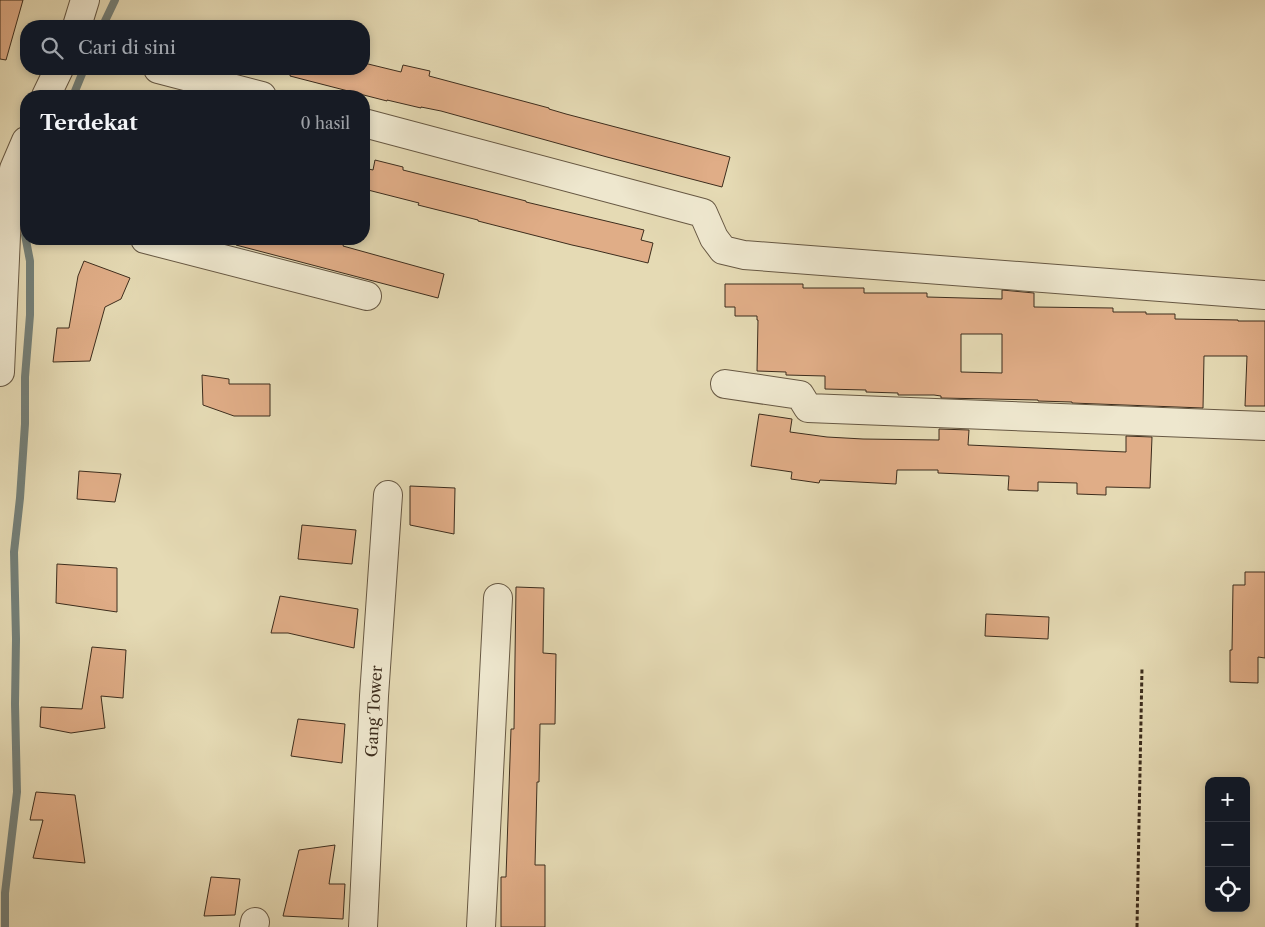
<!DOCTYPE html>
<html lang="id">
<meta charset="utf-8">
<style>
:root{--surface:#171b24;--page:#242831;--text:#f1f3f6;--muted:#9ea1a6;--line:#363941}
body{margin:0;font-family:"Libre Caslon Text",serif;background:var(--page);color:var(--text)}
.controls{position:absolute;right:15px;bottom:15px;display:grid;overflow:hidden;border-radius:10px;box-shadow:0 2px 8px #0003}
.controls button{width:45px;height:45px;display:grid;place-items:center;padding:0;border:0;border-bottom:1px solid var(--line);background:var(--surface);color:var(--text);font:25px sans-serif}
.list{margin:0;padding:0;list-style:none}
h2{display:flex;justify-content:space-between;align-items:center;height:65px;margin:0;padding:0 20px;font-size:21px}
h2 small{font-size:16px;font-weight:400;color:var(--muted)}
.icon{flex:none;width:28px;height:28px;fill:none;stroke:currentColor;stroke-width:2;stroke-linecap:round;stroke-linejoin:round}
.map{position:relative;flex:none;width:1265px;height:927px;overflow:hidden}
.search{position:absolute;background:var(--surface);box-shadow:0 2px 8px #0003;left:20px;top:20px;width:350px;height:55px;display:flex;align-items:center;gap:12px;box-sizing:border-box;padding:0 18px;border-radius:20px;color:var(--muted);font-size:19px}
.panel{position:absolute;background:var(--surface);box-shadow:0 2px 8px #0003;left:20px;top:90px;width:350px;height:155px;border-radius:20px}
.map>svg:first-child{display:block}
</style>
<div class="map">
<svg width="1265" height="927" viewBox="0 0 1265 927">
<rect width="100%" height="100%" fill="#e5dab4"/>
<filter id="stains"><feTurbulence type="fractalNoise" baseFrequency=".004" numOctaves="4"/><feColorMatrix values="0 0 0 0 .2 0 0 0 0 .09 0 0 0 0 .02 0 0 0 .5 -.17"/></filter>
<radialGradient id="worn" r=".72"><stop offset=".6" stop-color="#630" stop-opacity="0"/><stop offset="1" stop-color="#630" stop-opacity=".3"/></radialGradient>
<g fill="none" stroke-linecap="round" stroke-linejoin="round">
<g stroke="#748079" stroke-width="8">
<path d="M105,21L115,0"/>
<path d="M73,96L84,69"/>
<path d="M5,927V893L17,792L15,704L16,639L14,552L20,498L25,424V377L30,315V261L25,235L26,232"/>
</g>
</g>
<g fill="#e0ad87" stroke="#3d2d1d" fill-rule="evenodd">
<path d="M0,0H23L6,60L0,59Z"/>
<path d="M364,63L401,72L403,65L430,71L429,76L549,108V109L566,114L730,157L722,187L607,157L441,111L421,107V108L387,100V101L290,76L291,69H364Z"/>
<path d="M375,160L403,167V170L526,201V202L644,230L641,240L653,243L648,263L590,249L572,245L478,221V220L418,205L419,203L364,189V168L373,170Z"/>
<path d="M236,239H345L343,246L444,274L438,298L236,245Z"/>
<path d="M84,261L130,278L121,299L105,307L90,361L53,362L57,328H69L78,276Z"/>
<path d="M725,284H803V288H864V293H927V297L1002,299V290L1034,293V307L1113,308V312H1146V314H1175V319L1238,320V321H1265V406H1245L1247,356H1204L1203,408L1072,403V402L1038,401V400L941,398V396L934,395H898V393L866,392V390L825,389V376L786,375V372L757,371L758,320H757V316H735V307H725ZM961,334H1002V373L961,372Z"/>
<path d="M202,375L229,379V384H270V416H234L203,405Z"/>
<path d="M759,414L792,419L790,432L827,437L863,439L939,440V429L969,430L968,445L1126,452V436L1152,437L1150,488L1106,487V495L1077,494V483L1038,482V491L1008,490L1009,476L938,473V470H897L896,484L820,480L819,483L791,479L792,472L751,466Z"/>
<path d="M79,471L121,474L115,502L77,499Z"/>
<path d="M410,486L455,488L454,534L410,525Z"/>
<path d="M302,525L356,530L352,564L298,559Z"/>
<path d="M57,564L117,568V612L56,603Z"/>
<path d="M1245,572H1265V658L1258,657V683L1230,682V650H1232L1233,585H1245Z"/>
<path d="M516,587L544,588L543,653L556,654L555,724H540L539,782H537L535,865H545V927H501V877H506L511,729H514Z"/>
<path d="M280,596L358,609L354,648L288,633H271Z"/>
<path d="M986,614L1049,617L1048,639L985,636Z"/>
<path d="M92,647L126,650L123,698L101,696L105,728L71,733L40,727L41,707L82,709Z"/>
<path d="M298,719L345,724L342,763L291,756Z"/>
<path d="M36,792L75,795L85,863L33,858L43,820H30Z"/>
<path d="M335,845L329,884H345L343,919L283,916L299,850Z"/>
<path d="M211,877L240,879L235,915L204,916Z"/>
</g>
<g fill="none" stroke-linecap="round" stroke-linejoin="round">
<g stroke="#675843" stroke-width="30">
<g id="minor">
<path d="M77,26L85,0"/>
<path d="M158,69L262,96"/>
<path d="M46,96L59,69"/>
<path d="M364,123L703,213L714,238L723,250L744,255L1265,295"/>
<path d="M145,239L367,296"/>
<path d="M0,372L7,213L14,169L26,141"/>
<path d="M725,384L800,395L808,408L1265,426"/>
<path d="M254,927L255,922"/>
<path id="s1" d="M363,927L374,696L388,495"/>
<path d="M481,927L498,598"/>
</g>
</g>
<path stroke="#3d2d1d" stroke-width="3" stroke-dasharray="4 2.5" stroke-linecap="butt" d="M1137,927L1142,668"/>
<use href="#minor" stroke="#eee7ce" stroke-width="28"/>
</g>
<g text-anchor="middle" dominant-baseline="central" stroke-width="4.5" stroke-linejoin="round" paint-order="stroke">
<g font-size="16" fill="#3d2d1d" stroke="#eee7ce">
<text stroke="none"><textPath href="#s1" startOffset="216">Gang Tower</textPath></text>
</g>
</g>
<rect width="100%" height="100%" filter="url(#stains)"/>
<rect width="100%" height="100%" fill="url(#worn)"/>
</svg>
<div class="controls">
<button>+</button>
<button>−</button>
<button><svg class="icon" aria-label="locate" viewBox="0 0 24 24"><circle cx="12" cy="12" r="6"/><path d="M12 2v4M12 18v4M2 12h4M18 12h4"/></svg></button>
</div>
<div class="search"><svg class="icon" aria-label="search" viewBox="0 0 24 24"><circle cx="10" cy="10" r="6"/><path d="M15 15l6 6"/></svg>Cari di sini</div>
<section class="panel">
<h2>Terdekat<small>0 hasil</small></h2>
<ul class="list">
</ul>
</section>
</div>
